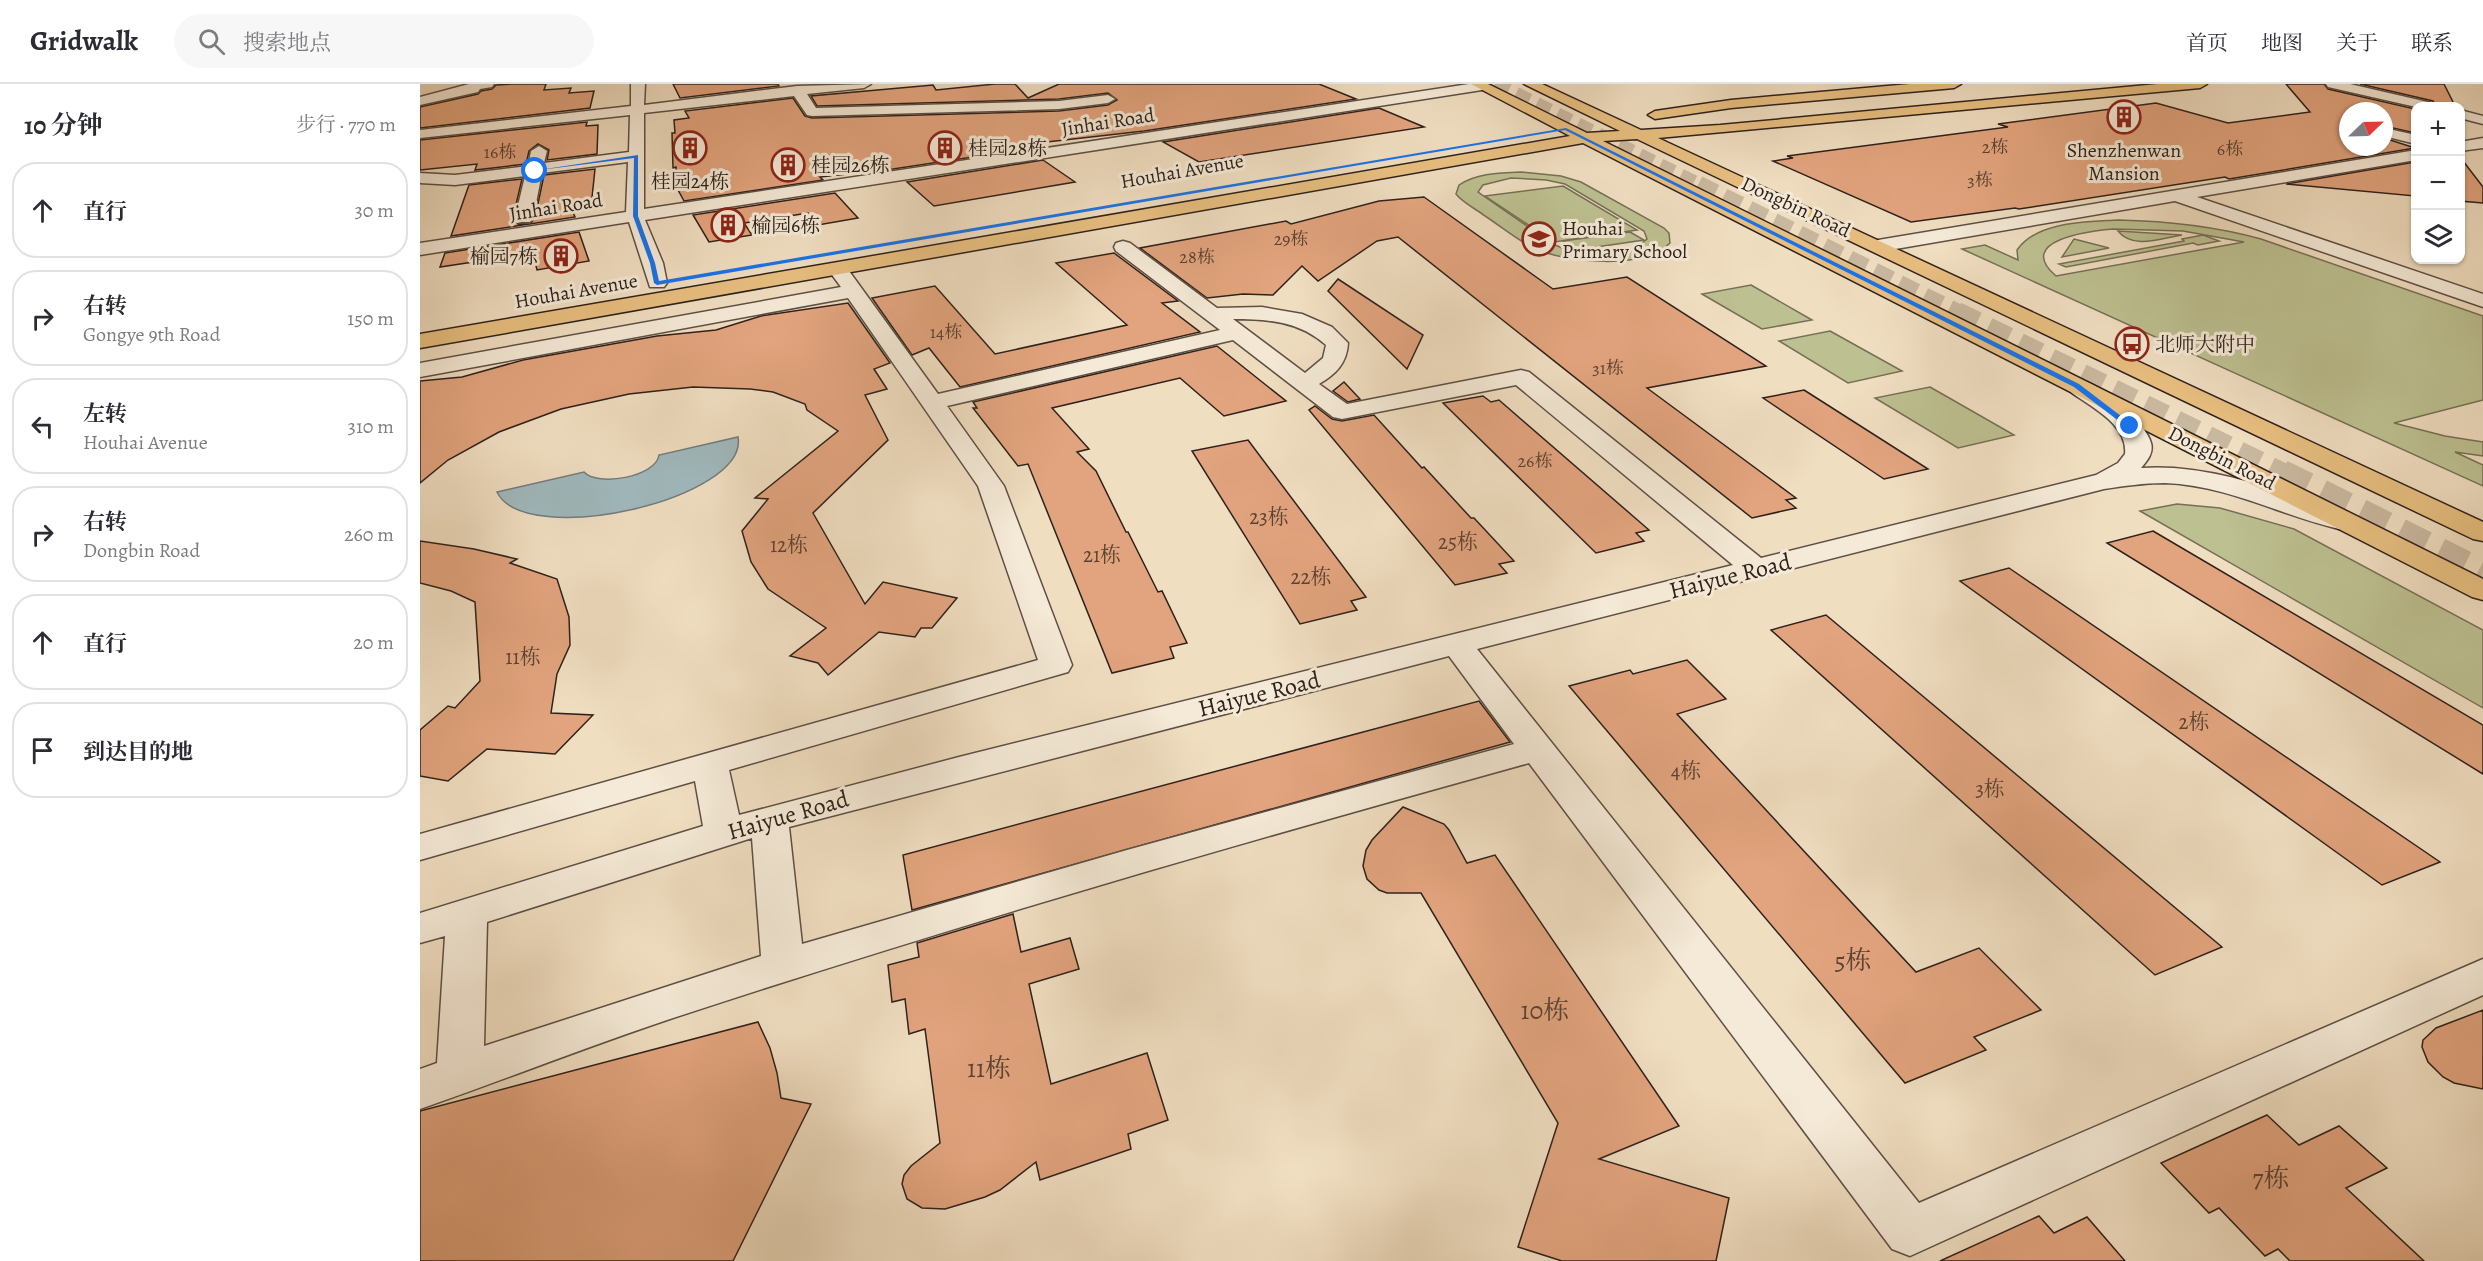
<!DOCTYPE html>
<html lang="zh">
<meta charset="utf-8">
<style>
:root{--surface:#fff;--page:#f7f7f7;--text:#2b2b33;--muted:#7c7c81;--line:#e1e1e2}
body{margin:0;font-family:Alegreya,"Noto Serif SC",serif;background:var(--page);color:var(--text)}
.controls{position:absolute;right:18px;top:18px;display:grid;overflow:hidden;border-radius:12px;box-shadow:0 2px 4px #0004}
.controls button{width:54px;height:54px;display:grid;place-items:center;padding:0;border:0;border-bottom:2px solid var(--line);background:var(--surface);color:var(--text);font:30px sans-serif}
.compass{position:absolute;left:1919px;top:18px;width:54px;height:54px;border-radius:50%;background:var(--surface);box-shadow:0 2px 4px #0004;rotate:67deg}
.stop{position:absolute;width:18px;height:18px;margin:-14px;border:4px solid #1a73e8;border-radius:50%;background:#fff}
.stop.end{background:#1a73e8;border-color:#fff;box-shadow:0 2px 6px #0008}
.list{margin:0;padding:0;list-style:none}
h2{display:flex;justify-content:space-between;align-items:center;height:78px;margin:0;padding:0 24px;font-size:26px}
h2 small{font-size:20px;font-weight:400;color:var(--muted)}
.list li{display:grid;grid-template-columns:39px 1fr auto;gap:18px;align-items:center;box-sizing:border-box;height:96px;margin:0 12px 12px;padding:0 12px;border:2px solid var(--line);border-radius:24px}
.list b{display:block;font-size:22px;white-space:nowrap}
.list p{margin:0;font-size:20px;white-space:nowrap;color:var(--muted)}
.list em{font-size:20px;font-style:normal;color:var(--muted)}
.icon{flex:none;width:33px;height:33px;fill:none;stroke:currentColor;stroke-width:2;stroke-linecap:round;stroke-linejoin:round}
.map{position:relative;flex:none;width:2063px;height:1177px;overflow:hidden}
header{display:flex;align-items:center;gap:36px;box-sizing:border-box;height:84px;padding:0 30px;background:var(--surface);border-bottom:2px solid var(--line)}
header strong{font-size:28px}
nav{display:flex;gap:33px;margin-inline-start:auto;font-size:21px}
.search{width:420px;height:54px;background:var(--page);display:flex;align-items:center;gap:15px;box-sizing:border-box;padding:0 21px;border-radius:33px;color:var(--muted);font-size:22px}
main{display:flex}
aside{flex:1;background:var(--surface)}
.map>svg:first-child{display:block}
</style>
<header>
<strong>Gridwalk</strong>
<div class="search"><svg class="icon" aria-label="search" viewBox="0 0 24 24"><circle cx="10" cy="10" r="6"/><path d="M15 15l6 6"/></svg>搜索地点</div>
<nav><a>首页</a><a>地图</a><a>关于</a><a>联系</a></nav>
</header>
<main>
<aside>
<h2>10 分钟<small>步行 · 770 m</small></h2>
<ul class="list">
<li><svg class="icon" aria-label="ahead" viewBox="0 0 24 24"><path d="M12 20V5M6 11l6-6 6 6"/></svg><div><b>直行</b></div><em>30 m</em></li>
<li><svg class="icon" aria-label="right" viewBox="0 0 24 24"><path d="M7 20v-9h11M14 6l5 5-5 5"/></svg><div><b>右转</b><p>Gongye 9th Road</p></div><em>150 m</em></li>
<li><svg class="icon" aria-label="left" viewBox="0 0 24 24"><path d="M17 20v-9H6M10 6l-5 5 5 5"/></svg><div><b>左转</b><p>Houhai Avenue</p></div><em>310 m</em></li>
<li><svg class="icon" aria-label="right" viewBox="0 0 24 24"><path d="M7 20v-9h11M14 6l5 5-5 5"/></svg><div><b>右转</b><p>Dongbin Road</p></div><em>260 m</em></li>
<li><svg class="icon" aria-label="ahead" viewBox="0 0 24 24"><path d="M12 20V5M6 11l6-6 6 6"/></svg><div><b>直行</b></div><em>20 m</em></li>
<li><svg class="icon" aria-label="arrive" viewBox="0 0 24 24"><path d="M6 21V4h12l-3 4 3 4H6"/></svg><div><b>到达目的地</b></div></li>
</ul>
</aside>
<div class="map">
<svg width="2063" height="1177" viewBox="0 0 2063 1177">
<rect width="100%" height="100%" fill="#f0dec1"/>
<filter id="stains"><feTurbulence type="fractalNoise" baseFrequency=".00333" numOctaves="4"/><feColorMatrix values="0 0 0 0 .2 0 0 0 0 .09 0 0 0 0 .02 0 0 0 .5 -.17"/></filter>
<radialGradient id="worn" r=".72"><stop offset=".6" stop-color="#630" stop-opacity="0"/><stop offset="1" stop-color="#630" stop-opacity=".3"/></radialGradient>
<g fill="#bdc091" stroke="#767056" stroke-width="1.5" fill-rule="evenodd">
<path d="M1101,88L1141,92L1161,98L1244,144L1249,149L1250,159C1224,186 1147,179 1116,165C1098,157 1082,143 1065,132C1056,125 1043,119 1036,110L1039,101C1057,89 1080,89 1101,88ZM1091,94L1126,96L1145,100L1224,147L1227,155L1217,163L1195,168H1167L1142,164L1133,160L1058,108L1063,101Z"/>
<path d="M1143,102L1217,146L1134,158L1065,112Z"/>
<path d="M1698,136C1747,137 1794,142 1841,155L2063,232V316L1974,339L2025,352L2063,358V372L2035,368L2063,381V402L1542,165L1565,161L1598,176L1597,166C1617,137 1667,138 1698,136ZM1693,145L1763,147L1824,158L1636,192C1594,156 1670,147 1693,145Z"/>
<path d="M1698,147L1762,151C1742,154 1713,166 1698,147Z"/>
<path d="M1210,148L1224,156L1156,166L1143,157Z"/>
<path d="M1783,151L1799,157L1778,161L1773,159L1646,183L1639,180L1764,157L1762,155Z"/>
<path d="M1654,155L1689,164L1642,173Z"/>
<path d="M1331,201L1392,236L1342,245L1282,210Z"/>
<path d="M1410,247L1482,287L1428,299L1359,257Z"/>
<path d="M1510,303L1594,351L1538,364L1455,314Z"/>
<path d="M1757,420L1800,424L1874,445L2063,546V624L1720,427Z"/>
</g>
<path fill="#a0b9be" stroke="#727c7d" stroke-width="1.5" d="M318,353C329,415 105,466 77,408L164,388C177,403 236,393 239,371Z"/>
<g fill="#e2a47e" stroke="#2e211c" stroke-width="1.5">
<path d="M92,0H126L124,6L151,4L149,9L174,7L170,24L0,44V23L58,10L61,7L72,5L76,1Z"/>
<path d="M253,0H358L359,2L260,14Z"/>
<path d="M575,0H595L608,14L639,0H899L936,15L724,47L600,61L606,65L473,85L400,93L403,96L264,117L257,104L256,83L253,84L252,49H255L254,36L269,34L265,27L373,14L385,32L392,34L639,27L688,21L697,16L688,9L639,15L397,22L391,12L513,1L516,6Z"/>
<path d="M1866,0H1904L1908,5L1995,25V49L1964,42V27H1928V63H1964V54L1995,64L1809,95L1805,93L1599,125L1595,124L1491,138L1353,77L1373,74L1367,72L1588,43L1578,40L1736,19L1808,39L1890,28Z"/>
<path d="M1940,0H2024L2035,22H2016L2013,17Z"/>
<path d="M959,24L1004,43L779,78L743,58Z"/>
<path d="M167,38L166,42L178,41L177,70L127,76L129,66L118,60L109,67L106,80L55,86L57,80L0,86V56Z"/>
<path d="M2040,73L2063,103V119L2040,117Z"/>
<path d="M623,76L655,98L514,122L487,98Z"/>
<path d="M1995,78V112L1866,100Z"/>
<path d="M175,85L171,123L152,126L155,133L110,140L115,134L124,91Z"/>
<path d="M102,95L93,133L98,140H109L31,152L49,101Z"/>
<path d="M415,109L438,134L398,141L388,129L324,139L332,151L289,158L273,131Z"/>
<path d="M1004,113L1133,205L1207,193L1346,282L1227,304L1376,414L1366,416L1376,424L1332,434L978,153L957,157L898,197L882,182L853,211L823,210L787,214L720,164L866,137L871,140L959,117Z"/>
<path d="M159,148L169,177L117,186L113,169L20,183L25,169Z"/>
<path d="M694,169L758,217L742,219L780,248L540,303L509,264L492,271L452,214L515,202L575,270L707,241L636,179Z"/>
<path d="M918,195L1003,251L987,285L908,207Z"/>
<path d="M428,219L470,279L454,285L467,305L445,311L468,356L393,429L445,520L463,498L537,514L512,544H501L495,553L459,548L408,591L398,579L370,572L406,544L348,505L331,478L322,447L348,415L335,414L418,347L387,326L385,320L353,308L330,305L273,303L209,310L141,325L79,348L28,376L0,399V297L42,293L103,276L237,252L296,246L341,232Z"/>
<path d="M797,262L866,317L804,332L760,294L632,324L669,365L657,368L676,387L706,448H708L738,508L742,507L767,559L750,563L754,574L692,589L608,380L598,382L553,324H557L553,318Z"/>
<path d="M924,298L940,315L928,318L913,307Z"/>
<path d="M1384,306L1508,385L1464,395L1343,314Z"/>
<path d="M1063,312L1071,318L1079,316L1229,446L1216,449L1224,457L1176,469L1023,319Z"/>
<path d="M895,322L912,335L922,337L954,331L1002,384L1004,383L1051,434H1054L1094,477L1079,480L1087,489L1035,501L889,326Z"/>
<path d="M828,356L946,513L931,517L937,526L880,540L772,367Z"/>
<path d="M1733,447L2063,641V690L1687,459Z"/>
<path d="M0,457L54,465L97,475L90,479L137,495L149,533L150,561L137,590L131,629L173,631L135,670L67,665L28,697L0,692V646L28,622L35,624L60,597L55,518L31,507L0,499Z"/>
<path d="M1589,484L2020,778L1962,801L1540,497Z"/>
<path d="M1406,531L1802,863L1735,891L1351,546Z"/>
<path d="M1267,576L1306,615L1257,630L1496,888L1559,864L1621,926L1554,953L1566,966L1485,999L1149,602L1210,586L1213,590Z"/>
<path d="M1059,617L1090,658L492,826L483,771Z"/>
<path d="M983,723L1024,740L1029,746L1047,779L1075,771L1259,1042L1179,1075L1309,1114L1296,1177H1142L1098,1163L1138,1039L1001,809H967L959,806L947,795L943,782L946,766L952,756Z"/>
<path d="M593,830L601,868L650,854L659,885L609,900L631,1000L727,969L748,1036L708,1050L711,1065L620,1096L616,1078L580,1106L565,1113L525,1125L502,1124L487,1115L482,1100L484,1091L491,1082L520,1059L505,945L489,950L485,915L472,918L468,881L499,873L497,859Z"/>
<path d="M2063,926V1005L2034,999L2023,993L2008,978L2002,963L2003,956L2016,944Z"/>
<path d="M338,938L350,964L357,989L361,1014L391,1020L313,1177H0V1027Z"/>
<path d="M1847,1031L1879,1061L1919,1042L1967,1084L1926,1104L2004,1177H1870L1858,1165L1845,1172L1799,1124L1789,1129L1741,1079Z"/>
<path d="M1619,1132L1634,1149L1667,1133L1705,1177H1520Z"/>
</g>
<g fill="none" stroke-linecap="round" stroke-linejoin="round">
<path stroke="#c9b8a0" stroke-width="15" stroke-dasharray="15 8" stroke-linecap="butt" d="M1075,0L1281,102"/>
<path stroke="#c9b8a0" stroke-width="19" stroke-dasharray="19 9" stroke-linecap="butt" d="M1278,101L1539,230"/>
<path stroke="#c9b8a0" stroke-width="23" stroke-dasharray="23 12" stroke-linecap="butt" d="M1536,229L1864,391"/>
<path stroke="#c9b8a0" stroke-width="29" stroke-dasharray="29 15" stroke-linecap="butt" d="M1861,390L2063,490"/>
<g stroke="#5e5045" stroke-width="3">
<g id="minor">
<path d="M49,0H74L72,3L60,5L58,8L0,21V13Z"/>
<path d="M211,0H225L224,21L377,2L451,0L444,4L387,10L396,24L639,17L688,11L695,15L688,19L639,25L392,32L387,31L374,12L224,29V125L1049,0H1067L1069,2L1062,6L225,136L243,179L247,199L244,203H230L209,138L0,171V159L206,128L208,78L122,89L113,134L110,138H98L95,134L105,92L35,101L0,99V89L35,91L108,82L111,67L119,62L127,67L124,79L209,68L210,31L0,54V46L211,22Z"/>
<path d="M1906,0H1930L2012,19L2014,22L1996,23L1908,3Z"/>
<path d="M2040,26L2063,32V40L2040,34Z"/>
<path d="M1964,44L1996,51V60L1964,52Z"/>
<path d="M2063,54V64L2040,67V58Z"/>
<path d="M1996,66V76L1777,113L2063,210V223L1755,117L1458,168L1451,166L1449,162L1451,158L1458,156Z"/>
<path d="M703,157L710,159L797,224L842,223L882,230L912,243L928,259C927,279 916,290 899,300L927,320L1101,286L1109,288L1341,474L1676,391L1698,379L1705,370C1708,341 1673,324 1652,309L1648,304L1652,299C1657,298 1660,297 1666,298C1685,305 1726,339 1731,359C1734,369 1727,377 1721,384C1792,379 1863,409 1929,431L1933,437L1929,443L1919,445C1860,431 1806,401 1745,399C1724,399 1704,402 1684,405L1057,565L1499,1119L2063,875V911L1490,1172L1472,1165L1109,679C820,759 532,842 247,936C164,964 83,996 0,1025V985L17,979L25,852L0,859V829L283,742L275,697L0,776V750L618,576L558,402L428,214L0,293V279L421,203L407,184L410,180H424L518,310L800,246L696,167L694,163L696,159ZM813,235C847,235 879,237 906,261L903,274L885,289ZM813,256L913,333L922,335L1096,301L1313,481L539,673L319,731L309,686L648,588L652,581L584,402L527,322ZM1029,572L1094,660L707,766L382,860L369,743ZM332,754L341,872L64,962L67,838Z"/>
</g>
</g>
<g stroke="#2e211c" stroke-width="3">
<g id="major">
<path d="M1051,0H1068L1167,49L1200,47L1104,0H1122L1221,46L1300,41L1738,0H1787L1780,4L1238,54L2063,438V457L2053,455L1217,55L1183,57L2063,495V516L2052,513L1163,59L0,264V250L1150,52Z"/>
<path d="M1490,0H1541L1534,4L1311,24L1235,35L1228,31L1235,27L1311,16Z"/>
</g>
</g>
<use href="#minor" fill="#f5ead7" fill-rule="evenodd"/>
<use href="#major" fill="#e8bf80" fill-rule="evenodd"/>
</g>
<path fill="#1a73e8" d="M1146,44L1659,300L1714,342L1708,344L1654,303L1145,46L237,201L234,199L230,179L213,132L214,74L112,87L218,71V132L235,179L239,197Z"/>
<defs>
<g id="building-ring" transform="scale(1.725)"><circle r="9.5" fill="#f5ead7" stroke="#8f2418" stroke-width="1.5"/><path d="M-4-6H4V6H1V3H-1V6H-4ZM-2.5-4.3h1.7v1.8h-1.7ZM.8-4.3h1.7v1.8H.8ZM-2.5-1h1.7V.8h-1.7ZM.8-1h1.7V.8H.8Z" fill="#8f2418"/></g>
<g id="school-ring" transform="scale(1.725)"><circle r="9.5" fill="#f5ead7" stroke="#8f2418" stroke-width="1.5"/><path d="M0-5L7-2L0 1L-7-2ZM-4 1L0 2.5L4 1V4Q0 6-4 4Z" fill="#8f2418"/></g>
<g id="bus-ring" transform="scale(1.725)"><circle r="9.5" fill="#f5ead7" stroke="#8f2418" stroke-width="1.5"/><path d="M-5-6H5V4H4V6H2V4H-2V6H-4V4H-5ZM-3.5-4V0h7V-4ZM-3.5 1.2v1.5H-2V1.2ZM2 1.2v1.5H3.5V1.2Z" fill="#8f2418"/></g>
</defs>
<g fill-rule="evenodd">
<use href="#building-ring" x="1704" y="33"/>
<use href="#building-ring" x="270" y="64"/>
<use href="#building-ring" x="525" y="64"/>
<use href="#building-ring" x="368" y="81"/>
<use href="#building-ring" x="308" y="141"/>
<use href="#school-ring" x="1119" y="155"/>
<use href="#building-ring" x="141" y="172"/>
<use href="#bus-ring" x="1712" y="260"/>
</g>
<g text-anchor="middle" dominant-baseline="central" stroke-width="6" stroke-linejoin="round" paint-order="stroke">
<g font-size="18" fill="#5b4234">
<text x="1575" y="63">2栋</text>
<text x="1810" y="65">6栋</text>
<text x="80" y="68">16栋</text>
<text x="1560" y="96">3栋</text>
<text x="871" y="155">29栋</text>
<text x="777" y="173">28栋</text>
<text x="526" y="248">14栋</text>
<text x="1188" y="284">31栋</text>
<text x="1115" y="377">26栋</text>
</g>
<g font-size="20" fill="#2e211c" stroke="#f5ead7">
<text transform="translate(688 38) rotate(-9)">Jinhai Road</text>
<text transform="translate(762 87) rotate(-10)">Houhai Avenue</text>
<text transform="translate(136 123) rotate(-9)">Jinhai Road</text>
<text transform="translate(1376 123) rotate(25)">Dongbin Road</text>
<text transform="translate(156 207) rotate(-10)">Houhai Avenue</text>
<text transform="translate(1802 374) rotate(27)">Dongbin Road</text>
</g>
<g font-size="20" fill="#2e211c" stroke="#f5ead7" text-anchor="start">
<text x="548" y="64">桂园28栋</text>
<text x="1704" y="66" text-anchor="middle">Shenzhenwan<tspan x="1704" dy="23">Mansion</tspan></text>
<text x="391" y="81">桂园26栋</text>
<text x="270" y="97" text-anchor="middle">桂园24栋</text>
<text x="331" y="141">榆园6栋</text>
<text x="1142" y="144">Houhai<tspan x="1142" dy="23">Primary School</tspan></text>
<text x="118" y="172" text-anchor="end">榆园7栋</text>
<text x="1735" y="260">北师大附中</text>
</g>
<g font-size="21" fill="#5b4234">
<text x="849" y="433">23栋</text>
<text x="1038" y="458">25栋</text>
<text x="369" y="461">12栋</text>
<text x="682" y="471">21栋</text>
<text x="891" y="493">22栋</text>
<text x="103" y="573">11栋</text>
<text x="1774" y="638">2栋</text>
<text x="1266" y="687">4栋</text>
<text x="1570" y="705">3栋</text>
</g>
<g font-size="24" fill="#2e211c" stroke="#f5ead7">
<text transform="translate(1310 492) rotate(-14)">Haiyue Road</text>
<text transform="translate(839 610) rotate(-14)">Haiyue Road</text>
<text transform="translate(368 731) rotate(-16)">Haiyue Road</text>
</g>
<g font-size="26" fill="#5b4234">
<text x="1433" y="876">5栋</text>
<text x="1125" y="926">10栋</text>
<text x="569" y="984">11栋</text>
<text x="1851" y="1094">7栋</text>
</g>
</g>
<rect width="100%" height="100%" filter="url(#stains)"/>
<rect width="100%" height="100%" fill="url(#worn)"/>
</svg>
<div class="controls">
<button>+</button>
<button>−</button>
<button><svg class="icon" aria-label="layers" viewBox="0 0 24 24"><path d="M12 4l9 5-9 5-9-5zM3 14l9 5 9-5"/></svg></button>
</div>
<svg class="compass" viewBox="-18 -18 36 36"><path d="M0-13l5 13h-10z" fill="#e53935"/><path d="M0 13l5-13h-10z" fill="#7c7c81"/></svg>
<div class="stop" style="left:115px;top:87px"></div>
<div class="stop end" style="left:1710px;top:342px"></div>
</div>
</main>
